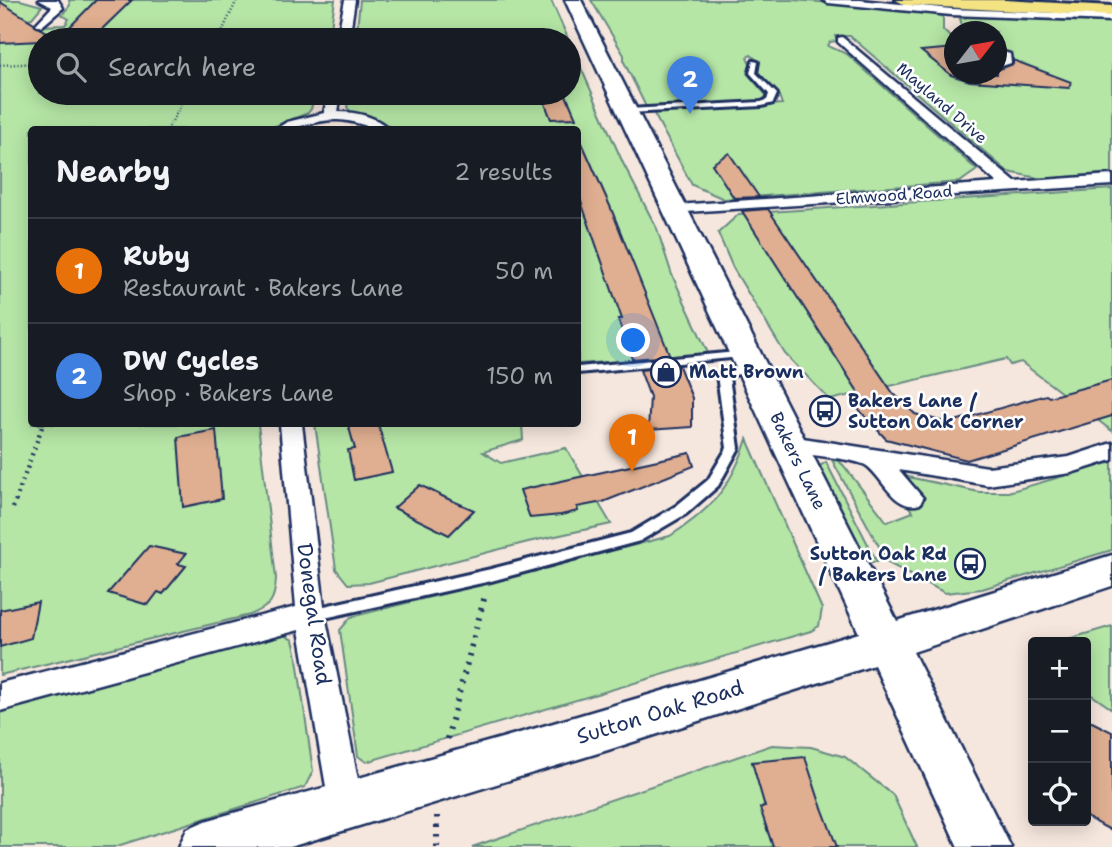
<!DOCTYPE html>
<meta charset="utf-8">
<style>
:root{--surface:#171b24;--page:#20242c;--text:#f1f3f6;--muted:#9ea1a6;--line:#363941;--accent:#2563eb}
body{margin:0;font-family:"Shantell Sans",sans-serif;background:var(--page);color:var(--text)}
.controls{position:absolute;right:21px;bottom:21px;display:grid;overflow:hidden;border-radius:7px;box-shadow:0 4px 18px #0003}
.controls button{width:63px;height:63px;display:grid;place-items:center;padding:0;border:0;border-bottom:2px solid var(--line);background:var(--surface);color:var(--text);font:35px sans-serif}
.compass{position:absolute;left:944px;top:21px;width:63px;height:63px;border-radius:50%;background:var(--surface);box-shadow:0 4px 18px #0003;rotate:59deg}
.you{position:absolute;left:634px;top:341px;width:24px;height:24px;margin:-18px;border:5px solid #fff;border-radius:50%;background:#1a73e8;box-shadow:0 0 0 10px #1a73e833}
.badge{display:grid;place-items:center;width:46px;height:46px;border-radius:50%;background:var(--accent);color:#fff;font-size:23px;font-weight:700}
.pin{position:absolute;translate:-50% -58px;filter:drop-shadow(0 2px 4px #0008)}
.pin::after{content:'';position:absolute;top:37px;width:24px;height:21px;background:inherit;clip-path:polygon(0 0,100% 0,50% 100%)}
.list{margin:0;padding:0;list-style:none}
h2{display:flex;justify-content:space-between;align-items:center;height:91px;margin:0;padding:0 28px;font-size:30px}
h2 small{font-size:23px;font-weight:400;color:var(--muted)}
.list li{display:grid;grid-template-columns:46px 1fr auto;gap:21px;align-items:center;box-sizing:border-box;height:105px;padding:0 28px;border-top:2px solid var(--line)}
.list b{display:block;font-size:26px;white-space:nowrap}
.list p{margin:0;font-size:23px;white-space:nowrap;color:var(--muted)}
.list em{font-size:23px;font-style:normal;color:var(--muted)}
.icon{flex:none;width:38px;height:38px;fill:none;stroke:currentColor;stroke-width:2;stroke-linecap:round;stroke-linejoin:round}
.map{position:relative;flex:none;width:1112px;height:847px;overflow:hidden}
.search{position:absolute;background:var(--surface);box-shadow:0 4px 18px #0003;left:28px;top:28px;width:553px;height:77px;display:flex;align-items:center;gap:18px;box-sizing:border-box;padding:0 24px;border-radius:38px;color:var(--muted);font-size:26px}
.panel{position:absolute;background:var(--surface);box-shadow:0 4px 18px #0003;left:28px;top:126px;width:553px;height:301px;border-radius:7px}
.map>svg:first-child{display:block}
</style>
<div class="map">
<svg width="1112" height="847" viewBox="0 0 1112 847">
<rect width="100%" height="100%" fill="#f6e7de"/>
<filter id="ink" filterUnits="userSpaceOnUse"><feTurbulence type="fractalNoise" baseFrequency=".0143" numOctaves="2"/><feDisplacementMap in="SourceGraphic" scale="14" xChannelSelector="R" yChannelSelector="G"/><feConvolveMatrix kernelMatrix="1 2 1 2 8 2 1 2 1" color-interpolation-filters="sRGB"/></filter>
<g filter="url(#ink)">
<g fill="#b5e6a6" stroke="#688a82" stroke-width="2">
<path d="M0,0H20L42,6L32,18L17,21L14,27L65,25L69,19L62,15L70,5L69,0H335L329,40H40V93H315L311,109L308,113L268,129L32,130V424H258L276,578C275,601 271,606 250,615L0,675Z"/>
<path d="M360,0H551L623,163L657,229L672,275L709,355L578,364V130L393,129L383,123L350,111L347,107L350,93H569V40H356Z"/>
<path d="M591,0H793L925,10L943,17V30L954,41V74H996L997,66L1015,62L1011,56L997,51L996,32L964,31L960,19L974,15L1112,21V173L1043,179L1008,172L850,36H835L837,41L830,42L828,46L847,54L977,170L960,182L724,199L692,185L653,112L782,104L779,96L758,72L759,62L751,55L747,57L750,64L747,73L767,96L758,103L647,109L624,62V55Z"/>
<path d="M1112,189V431L1021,362L1010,365L1006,359L830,400L785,354L733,268L718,233L739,214Z"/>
<path d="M315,424H522L523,440L483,452L501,463L566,448L611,524L528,542L369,583L348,584L336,569Z"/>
<path d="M747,439L822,609L819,626L811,631L366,762L358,756L340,630L351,617L670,536C711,510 732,486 747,439Z"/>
<path d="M832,460L839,461L844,466L887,522L913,512L895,490L903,476L979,492H1008L1112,462V550L982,589L945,593L888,563Z"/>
<path d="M826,462L877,562H865L820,472V466Z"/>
<path d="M1112,626V709L1086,691V642H1058Z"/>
<path d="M282,634L293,640L296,652L313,771L305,787L114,847H0V706Z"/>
<path d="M772,745L811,747L845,757L893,795L917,847H472Z"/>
</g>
<g fill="#e0af91" stroke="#1b2f5e" stroke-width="2">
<path d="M96,0H132L97,34L63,40L0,43V2L34,23L35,26L59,38Z"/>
<path d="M955,48V74H997V70L1013,64V60L1071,82L1069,88L970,81L951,75L921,51Z"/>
<path d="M566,95L576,118L551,119L542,96Z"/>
<path d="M578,134L610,206L670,356L632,359L618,319H622L578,193Z"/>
<path d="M729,153L759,197L734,198L712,164Z"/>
<path d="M768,209L893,393L915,414L948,423L1046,395L1049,397L1112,380V416L967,460L886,439L851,401L862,398L742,211Z"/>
<path d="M679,366L692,398V427L648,430L650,397L640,370Z"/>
<path d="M348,424H378L392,472L354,480L348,450L355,449Z"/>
<path d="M216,430L222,499L183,507L178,437Z"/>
<path d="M690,453L694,466L603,502L577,507L578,511L561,515L530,518L520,490Z"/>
<path d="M420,485L446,498L474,510L449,535L394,508Z"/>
<path d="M149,546L186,554L178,564L186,566L163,594L158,592L148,605L108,593Z"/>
<path d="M38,602L31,638L0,647V610Z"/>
<path d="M1086,719L1112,732V831L1086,817Z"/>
<path d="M805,757L819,800L837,847H773L760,808L765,807L752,762Z"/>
</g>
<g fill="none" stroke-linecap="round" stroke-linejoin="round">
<g stroke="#1b2f5e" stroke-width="6">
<g id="lane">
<path d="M753,61L758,62L756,73L777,94L773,103L762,106L628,113L624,111L628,109L761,102L767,100L769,94L750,73Z"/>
<path d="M747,351L753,354L751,356L578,373V367Z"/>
<path d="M751,364L757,367L755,369L729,377L739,448L718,486L686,514L640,541L491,581L311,621L306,619L303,615L306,611L311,609L491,569L631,533L676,506L708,480L727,448L717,375L719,373Z"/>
</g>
</g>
<g stroke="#1b2f5e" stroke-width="5">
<g id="street">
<path d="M39,0H58L63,8L41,27L36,24L52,7Z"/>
<path d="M345,0H355L349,40H337Z"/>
<path d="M823,0H860L951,9L1112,15V21L951,15L828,3Z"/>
<path d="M842,37L1015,182L1112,175V185L670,213L668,210L676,205L997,183L838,42V38Z"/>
<path d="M996,50L1010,54L1011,63L996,68V60L1000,59L996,57Z"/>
<path d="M328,93H341L338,112C357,112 376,116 390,130C370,130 355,119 335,120C314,120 296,130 274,130L287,122L324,113Z"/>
<path d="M280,424H302L325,615L363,804L358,816L346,821L334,816L329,804L299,630L0,711V683L296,607Z"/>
<path d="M790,436L988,467L1069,457L1112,443V460L1071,473L988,485L899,470L923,498L920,504C895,512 884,479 867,466C856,458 800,455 782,450L778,444L782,438Z"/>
</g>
</g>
<g stroke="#1b2f5e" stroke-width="5">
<path id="secondary" d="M565,0H581L897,621L1112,555V586L913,652L1011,847H958L874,665L608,750L290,847H179L187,829L205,821L523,732L859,633Z"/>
</g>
<g stroke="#1b2f5e" stroke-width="6">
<path id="highway" d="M896,0H1005L1112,6V16L905,5Z"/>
</g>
<g stroke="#1b2f5e" stroke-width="2.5" stroke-dasharray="1 2.5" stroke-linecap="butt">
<path d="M218,40L237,0"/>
<path d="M0,65L40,63"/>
<path d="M167,130L188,93"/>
</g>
<path stroke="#1b2f5e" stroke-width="4.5" stroke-dasharray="2 5" stroke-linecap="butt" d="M13,508L43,424"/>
<g stroke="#1b2f5e" stroke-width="6" stroke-dasharray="2.5 7" stroke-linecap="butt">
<path d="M447,739L485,595"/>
<path d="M437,816V847"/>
</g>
<use href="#lane" fill="#fff" fill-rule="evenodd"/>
<use href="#street" fill="#fff" fill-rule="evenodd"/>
<use href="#secondary" fill="#fff" fill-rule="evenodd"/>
<use href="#highway" fill="#f4e382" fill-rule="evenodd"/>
</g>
</g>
<defs>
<g id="shop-ring" transform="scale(1.575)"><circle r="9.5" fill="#fff" stroke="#1b2f5e" stroke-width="1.5"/><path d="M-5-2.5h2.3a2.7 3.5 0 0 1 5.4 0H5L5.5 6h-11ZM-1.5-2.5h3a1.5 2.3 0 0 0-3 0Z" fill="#1b2f5e"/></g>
<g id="bus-ring" transform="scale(1.575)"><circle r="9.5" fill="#fff" stroke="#1b2f5e" stroke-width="1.5"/><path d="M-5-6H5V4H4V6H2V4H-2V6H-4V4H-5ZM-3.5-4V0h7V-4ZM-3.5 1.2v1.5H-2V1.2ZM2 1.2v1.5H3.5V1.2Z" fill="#1b2f5e"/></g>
</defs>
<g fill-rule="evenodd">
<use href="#shop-ring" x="666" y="372"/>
<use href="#bus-ring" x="825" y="411"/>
<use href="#bus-ring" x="970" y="564"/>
</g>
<g text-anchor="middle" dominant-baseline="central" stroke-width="5" stroke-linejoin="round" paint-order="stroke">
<g font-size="16" fill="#1b2f5e" stroke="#fff">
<text transform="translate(942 103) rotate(41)">Mayland Drive</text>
<text transform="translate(894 195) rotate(-4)">Elmwood Road</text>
</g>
<g font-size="18" font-weight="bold" fill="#1b2f5e" stroke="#fff" text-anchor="start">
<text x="689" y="372">Matt Brown</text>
<text x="848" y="401">Bakers Lane /<tspan x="848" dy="21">Sutton Oak Corner</tspan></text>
<text x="947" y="554" text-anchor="end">Sutton Oak Rd<tspan x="947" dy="21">/ Bakers Lane</tspan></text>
</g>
<g font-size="18" fill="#1b2f5e" stroke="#fff">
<text transform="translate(798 461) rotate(64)">Bakers Lane</text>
</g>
<g font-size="21" fill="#1b2f5e" stroke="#fff">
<text transform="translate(314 614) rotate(82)">Donegal Road</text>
<text transform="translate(660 712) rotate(-17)">Sutton Oak Road</text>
</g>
</g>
</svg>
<div class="controls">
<button>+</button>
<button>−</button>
<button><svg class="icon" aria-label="locate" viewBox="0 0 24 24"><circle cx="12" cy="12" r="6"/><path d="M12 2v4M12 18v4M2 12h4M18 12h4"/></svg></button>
</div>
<svg class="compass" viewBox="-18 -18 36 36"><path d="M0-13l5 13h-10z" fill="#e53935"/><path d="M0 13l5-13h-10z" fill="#9ea1a6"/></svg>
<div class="you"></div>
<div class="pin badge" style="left:632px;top:472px;background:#e8710a">1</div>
<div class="pin badge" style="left:690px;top:114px;background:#3f7fe0">2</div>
<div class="search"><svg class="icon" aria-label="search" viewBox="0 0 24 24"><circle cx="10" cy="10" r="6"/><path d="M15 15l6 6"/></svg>Search here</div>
<section class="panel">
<h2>Nearby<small>2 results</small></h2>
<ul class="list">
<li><span class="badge" style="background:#e8710a">1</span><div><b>Ruby</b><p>Restaurant · Bakers Lane</p></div><em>50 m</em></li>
<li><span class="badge" style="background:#3f7fe0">2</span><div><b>DW Cycles</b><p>Shop · Bakers Lane</p></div><em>150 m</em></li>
</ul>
</section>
</div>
